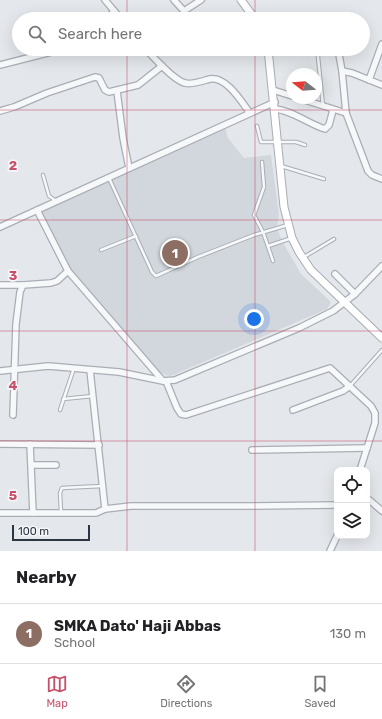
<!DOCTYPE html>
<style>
:root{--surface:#fff;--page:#f2f2f2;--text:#202124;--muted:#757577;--line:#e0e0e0;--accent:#c85169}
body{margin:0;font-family:Rubik,sans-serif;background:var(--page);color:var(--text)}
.controls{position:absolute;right:12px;bottom:12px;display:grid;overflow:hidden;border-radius:8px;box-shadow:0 4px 16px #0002}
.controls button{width:36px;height:36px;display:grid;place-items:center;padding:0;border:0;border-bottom:1px solid var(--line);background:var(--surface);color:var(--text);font:20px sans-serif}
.compass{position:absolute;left:286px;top:68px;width:36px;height:36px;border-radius:50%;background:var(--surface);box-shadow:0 4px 16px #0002;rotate:287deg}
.scale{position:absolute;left:12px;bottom:10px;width:78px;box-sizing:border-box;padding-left:4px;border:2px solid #2c3643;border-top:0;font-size:11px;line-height:14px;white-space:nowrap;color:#2c3643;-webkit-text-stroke:3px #f4f6f8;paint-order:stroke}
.you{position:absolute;left:254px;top:319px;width:14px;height:14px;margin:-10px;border:3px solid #fff;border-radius:50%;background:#1a73e8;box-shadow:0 0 0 6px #1a73e833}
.badge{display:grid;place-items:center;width:26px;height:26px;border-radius:50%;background:var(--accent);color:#fff;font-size:13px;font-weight:700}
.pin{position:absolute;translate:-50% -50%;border:2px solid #fff;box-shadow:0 1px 4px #0006}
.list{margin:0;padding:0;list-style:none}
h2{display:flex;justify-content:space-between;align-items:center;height:52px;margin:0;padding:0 16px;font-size:17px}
h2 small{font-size:13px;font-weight:400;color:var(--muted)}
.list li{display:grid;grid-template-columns:26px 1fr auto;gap:12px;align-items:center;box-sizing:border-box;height:60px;padding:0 16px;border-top:1px solid var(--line)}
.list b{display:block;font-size:15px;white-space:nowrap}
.list p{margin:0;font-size:13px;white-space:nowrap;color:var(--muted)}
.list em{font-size:13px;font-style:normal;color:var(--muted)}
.icon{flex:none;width:22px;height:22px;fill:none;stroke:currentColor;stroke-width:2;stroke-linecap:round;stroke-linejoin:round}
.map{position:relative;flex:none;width:382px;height:551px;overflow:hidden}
.search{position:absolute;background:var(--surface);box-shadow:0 4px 16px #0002;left:12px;right:12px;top:12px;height:44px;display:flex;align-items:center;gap:10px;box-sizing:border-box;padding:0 14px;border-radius:22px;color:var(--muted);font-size:15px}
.sheet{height:112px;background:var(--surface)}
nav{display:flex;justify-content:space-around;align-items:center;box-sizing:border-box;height:56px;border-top:1px solid var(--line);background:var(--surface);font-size:11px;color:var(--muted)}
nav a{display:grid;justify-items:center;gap:2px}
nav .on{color:var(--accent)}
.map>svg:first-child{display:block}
</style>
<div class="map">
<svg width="382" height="551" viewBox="0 0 382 551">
<rect width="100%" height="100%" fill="#e4e7eb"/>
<path fill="#d2d6dd" d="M225,128L228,138L244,158L271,155L279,215L277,228L282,241L301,274L331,302L327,309L173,375L169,376L159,372L67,268L41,212Z"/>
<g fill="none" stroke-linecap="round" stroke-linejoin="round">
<g stroke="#a9aeb5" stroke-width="4.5">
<g id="lane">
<path d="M323,106L318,57L319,52L325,49"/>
<path d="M257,126L261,142H296L305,145"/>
<path d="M262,162L264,187L254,215L263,232L273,261"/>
<path d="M281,166L324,179"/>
<path d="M43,175L49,196L56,201"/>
<path d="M109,178L152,272L156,276L198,257L254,235L288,225"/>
<path d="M268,246L292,238"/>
<path d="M101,250L136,236"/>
<path d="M304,257L334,239"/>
<path d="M350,386L382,350"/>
<path d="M63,399L93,396"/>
<path d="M60,410L74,368"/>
<path d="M61,512L60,493L62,488L102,486"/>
</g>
</g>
<g stroke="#a9aeb5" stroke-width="8">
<g id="street">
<path d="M105,0L121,19"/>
<path d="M174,0L184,11L201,0"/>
<path d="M107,19L114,11"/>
<path d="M146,49C153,57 175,81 185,83C192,85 202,81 210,79C226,76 241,101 250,113"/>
<path d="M338,49L342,71L346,113L368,171L372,175L382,179"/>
<path d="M0,65L63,49"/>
<path d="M342,71L352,73L382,85"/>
<path d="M369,80L382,44"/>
<path d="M273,90L292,96"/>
<path d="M117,91L123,138L129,168"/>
<path d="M298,98L346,113"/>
<path d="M275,109C291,110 309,124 325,129L329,125L333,110"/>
<path d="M0,111L14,107L47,93L95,77L99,78L105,90L109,92L138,85L162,66"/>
<path d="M37,210L68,271L163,381"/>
<path d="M0,227L275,102"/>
<path d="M335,274L355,294"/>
<path d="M0,285H23"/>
<path d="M0,371L48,366L60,367L119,372L163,381L175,380L299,328L333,311L355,294L382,266"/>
<path d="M166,381L177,408L181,414L186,415L330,368L371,406L375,413V423L360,470"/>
<path d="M293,410L343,391L350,386"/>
<path d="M13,415L16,324L20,292L23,285L51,283L57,281L68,271"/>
<path d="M0,444L99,445"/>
<path d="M30,444L33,513"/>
<path d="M252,450L367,448"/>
<path d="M32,465H56"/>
<path d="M367,498L382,511"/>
<path d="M105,509L131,506H250L337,505"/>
<path d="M0,513H96L105,509L90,370"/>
<path d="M330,551L337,536"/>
</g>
</g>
<g stroke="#a9aeb5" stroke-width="9">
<g id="secondary">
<path d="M241,0L255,19"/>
<path d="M268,49L284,207L292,238L299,252L311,270L382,338"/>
</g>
</g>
<use href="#lane" stroke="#f7f8fa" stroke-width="2.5"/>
<use href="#street" stroke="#f7f8fa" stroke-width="5.5"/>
<use href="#secondary" stroke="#fff" stroke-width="7"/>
</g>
<path fill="none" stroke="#c85169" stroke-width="1" stroke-opacity="0.55" d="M127,0V19M255,0V19M127,49V551M255,49V551M0,110H382M0,220H382M0,331H382M0,441H382"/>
<g font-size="13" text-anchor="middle" font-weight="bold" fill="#c85169" stroke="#f4f6f8" stroke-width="3.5" stroke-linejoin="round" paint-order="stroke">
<text x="13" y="170">2</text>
<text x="13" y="280">3</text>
<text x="13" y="390">4</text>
<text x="13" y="500">5</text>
</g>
</svg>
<div class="controls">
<button><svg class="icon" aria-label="locate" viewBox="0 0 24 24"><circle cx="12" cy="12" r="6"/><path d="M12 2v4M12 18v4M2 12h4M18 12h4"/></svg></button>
<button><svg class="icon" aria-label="layers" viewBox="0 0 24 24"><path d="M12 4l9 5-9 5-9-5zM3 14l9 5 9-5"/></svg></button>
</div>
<svg class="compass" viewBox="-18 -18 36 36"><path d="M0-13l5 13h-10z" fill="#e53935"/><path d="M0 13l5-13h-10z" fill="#757577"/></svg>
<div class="scale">100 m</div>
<div class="you"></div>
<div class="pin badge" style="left:175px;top:253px;background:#8d6e63">1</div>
<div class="search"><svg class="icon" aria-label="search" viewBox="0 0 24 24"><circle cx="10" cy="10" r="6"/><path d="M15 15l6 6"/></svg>Search here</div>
</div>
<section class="sheet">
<h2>Nearby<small></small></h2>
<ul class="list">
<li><span class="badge" style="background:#8d6e63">1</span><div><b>SMKA Dato' Haji Abbas</b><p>School</p></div><em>130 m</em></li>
</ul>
</section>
<nav>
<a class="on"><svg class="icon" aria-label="map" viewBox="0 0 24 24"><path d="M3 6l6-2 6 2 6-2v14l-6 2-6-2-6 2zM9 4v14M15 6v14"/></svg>Map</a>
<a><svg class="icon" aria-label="directions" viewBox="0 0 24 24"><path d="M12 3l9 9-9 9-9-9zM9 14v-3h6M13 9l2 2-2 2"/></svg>Directions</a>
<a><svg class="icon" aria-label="saved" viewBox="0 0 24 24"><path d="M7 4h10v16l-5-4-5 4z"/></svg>Saved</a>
</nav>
